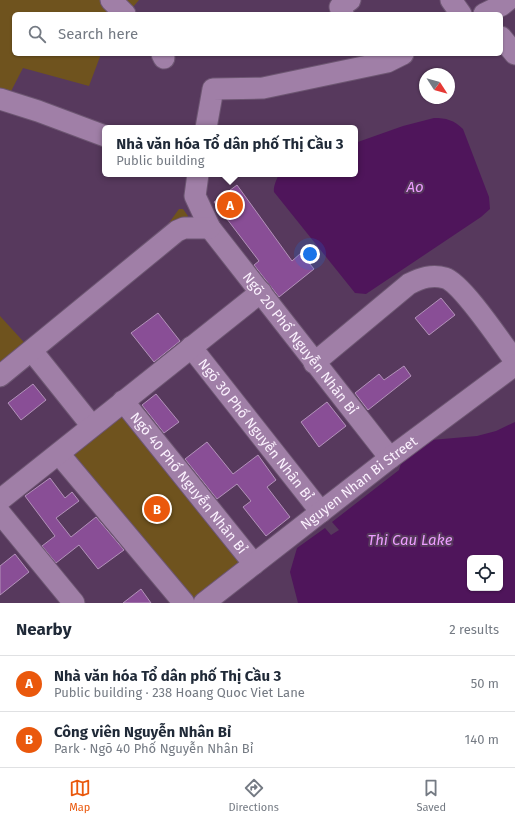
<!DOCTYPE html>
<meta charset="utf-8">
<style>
:root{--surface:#fff;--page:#f6f6f7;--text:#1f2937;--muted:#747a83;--line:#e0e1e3;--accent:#ea580c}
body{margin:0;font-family:"Fira Sans",sans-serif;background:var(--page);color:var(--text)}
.controls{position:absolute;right:12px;bottom:12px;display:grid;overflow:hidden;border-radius:6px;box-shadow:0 1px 3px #0004}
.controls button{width:36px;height:36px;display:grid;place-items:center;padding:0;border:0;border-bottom:1px solid var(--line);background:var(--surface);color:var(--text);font:20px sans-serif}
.compass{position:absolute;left:419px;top:68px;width:36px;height:36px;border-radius:50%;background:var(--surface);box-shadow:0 1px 3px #0004;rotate:126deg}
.you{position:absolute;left:310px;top:254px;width:14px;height:14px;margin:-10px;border:3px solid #fff;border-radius:50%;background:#1a73e8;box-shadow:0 0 0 6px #1a73e833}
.badge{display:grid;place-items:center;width:26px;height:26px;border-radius:50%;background:var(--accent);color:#fff;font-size:13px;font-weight:700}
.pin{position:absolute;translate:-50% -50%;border:2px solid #fff;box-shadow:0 1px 4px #0006}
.popup{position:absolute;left:102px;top:125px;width:256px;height:52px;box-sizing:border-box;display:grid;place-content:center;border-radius:6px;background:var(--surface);filter:drop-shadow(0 1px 3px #0005);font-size:13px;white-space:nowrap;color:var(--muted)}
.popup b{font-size:15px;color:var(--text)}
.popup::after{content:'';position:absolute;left:50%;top:100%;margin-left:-8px;border:8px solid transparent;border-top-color:var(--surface)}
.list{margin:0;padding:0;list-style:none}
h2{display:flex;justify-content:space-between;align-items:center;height:52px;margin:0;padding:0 16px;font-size:17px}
h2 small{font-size:13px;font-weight:400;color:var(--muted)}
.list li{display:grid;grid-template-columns:26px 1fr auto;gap:12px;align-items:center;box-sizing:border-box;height:56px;padding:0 16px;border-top:1px solid var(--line)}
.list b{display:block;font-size:15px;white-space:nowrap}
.list p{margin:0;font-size:13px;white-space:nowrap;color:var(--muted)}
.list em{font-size:13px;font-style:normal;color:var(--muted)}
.icon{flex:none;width:22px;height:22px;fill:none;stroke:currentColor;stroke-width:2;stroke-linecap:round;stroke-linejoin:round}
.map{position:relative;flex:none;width:515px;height:603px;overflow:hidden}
.search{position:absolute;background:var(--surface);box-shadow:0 1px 3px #0004;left:12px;right:12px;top:12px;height:44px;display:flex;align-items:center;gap:10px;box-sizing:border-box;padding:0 14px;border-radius:6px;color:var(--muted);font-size:15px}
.sheet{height:164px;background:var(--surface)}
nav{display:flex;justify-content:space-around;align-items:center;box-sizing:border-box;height:56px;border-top:1px solid var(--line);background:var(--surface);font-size:11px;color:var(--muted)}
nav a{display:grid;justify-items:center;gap:2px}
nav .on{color:var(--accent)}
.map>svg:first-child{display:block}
</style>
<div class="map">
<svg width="515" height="603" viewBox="0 0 515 603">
<rect width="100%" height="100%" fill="#57395d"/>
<g fill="#6f531e">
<path d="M0,0H139L127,14H14V54H101L89,86L23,68L7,99L0,97Z"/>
<path d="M179,209H183L188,216L186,220L161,234Z"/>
<path d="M0,316L32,351L0,376Z"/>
<path d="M123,401L254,564L204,603H184L59,454Z"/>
</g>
<g fill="#4f155b" fill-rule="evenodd">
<path d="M434,118C446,118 454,120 463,129L489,197L490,209L481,217L366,294L355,293L274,192C273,186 277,179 279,174H355V143L403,126Z"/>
<path d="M515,422V603H298L290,572L297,548L325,528L331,535L339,530L332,522L399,470L401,463L431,440L477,436L496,431ZM470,558H500V588H470Z"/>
</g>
<g fill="#894e96" stroke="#b392ba">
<path d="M237,185L292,261L301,253L314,269L279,297L254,265L259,261L214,202Z"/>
<path d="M441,298L455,315L429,335L415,318Z"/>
<path d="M158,313L180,341L154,362L131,333Z"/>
<path d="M404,366L411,376L368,410L355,393L379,374L384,380Z"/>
<path d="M33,384L46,400L21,420L8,403Z"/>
<path d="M156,394L179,422L164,433L142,405Z"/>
<path d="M327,402L346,426L319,447L301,422Z"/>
<path d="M207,442L233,474L258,455L276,480L267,487L290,517L266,536L243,507L251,501L237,484L217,499L185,459Z"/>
<path d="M50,478L65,498L72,492L79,501L56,518L71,537L96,517L124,550L98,569L79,545L56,563L42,546L55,536L25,496Z"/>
<path d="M15,554L29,572L0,595V566Z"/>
<path d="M141,589L151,603H123Z"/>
</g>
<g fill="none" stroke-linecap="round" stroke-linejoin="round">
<g stroke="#6d5672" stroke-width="23">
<g id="minor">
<path d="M111,0L125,14"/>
<path d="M451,0L461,14"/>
<path d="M343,14L340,7L350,0"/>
<path d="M484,14L502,5L508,0"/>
<path d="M501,37L515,54"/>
<path d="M162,54L164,58"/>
<path d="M0,99L38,111L105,136"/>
<path d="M206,128L213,89L263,88L387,62L403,54"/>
<path id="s1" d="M198,174L195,196L210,228L390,458"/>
<path id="s2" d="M191,347L321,512"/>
<path d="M32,351L92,426"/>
<path d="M314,363L409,284C421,278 432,274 445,278C462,283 503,345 515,361"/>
<path d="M0,376L177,231L184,228H210"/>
<path id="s3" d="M123,401L254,564"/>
<path d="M59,454L184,603"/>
<path d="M0,500L261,292"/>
<path d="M0,513L74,603"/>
<path id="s4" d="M204,603L390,458L515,365"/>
</g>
</g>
<use href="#minor" stroke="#a07fa7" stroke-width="21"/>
</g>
<g text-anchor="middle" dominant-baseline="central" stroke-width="4" stroke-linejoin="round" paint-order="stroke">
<g font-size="14" fill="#fbf1fe" stroke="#57395d">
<text stroke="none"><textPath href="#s1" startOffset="204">Ngõ 20 Phố Nguyễn Nhân Bỉ</textPath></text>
<text stroke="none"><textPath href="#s2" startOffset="105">Ngõ 30 Phố Nguyễn Nhân Bỉ</textPath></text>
<text stroke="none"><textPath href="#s3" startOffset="105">Ngõ 40 Phố Nguyễn Nhân Bỉ</textPath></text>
<text stroke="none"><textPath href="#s4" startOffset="196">Nguyen Nhan Bi Street</textPath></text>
</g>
<g font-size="15" font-style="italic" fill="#ed9dff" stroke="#57395d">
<text x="415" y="187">Ao</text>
<text x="410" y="540">Thi Cau Lake</text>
</g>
</g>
</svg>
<div class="controls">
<button><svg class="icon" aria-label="locate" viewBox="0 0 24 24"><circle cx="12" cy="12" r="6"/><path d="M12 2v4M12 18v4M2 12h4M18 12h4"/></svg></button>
</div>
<svg class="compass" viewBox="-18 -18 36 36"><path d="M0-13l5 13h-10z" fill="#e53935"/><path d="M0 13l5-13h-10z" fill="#747a83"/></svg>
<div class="you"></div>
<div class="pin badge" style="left:230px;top:205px">A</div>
<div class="popup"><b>Nhà văn hóa Tổ dân phố Thị Cầu 3</b>Public building</div>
<div class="pin badge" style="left:157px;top:509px">B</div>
<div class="search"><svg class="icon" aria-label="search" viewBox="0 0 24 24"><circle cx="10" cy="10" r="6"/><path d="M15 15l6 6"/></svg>Search here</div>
</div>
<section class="sheet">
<h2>Nearby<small>2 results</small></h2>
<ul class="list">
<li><span class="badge">A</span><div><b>Nhà văn hóa Tổ dân phố Thị Cầu 3</b><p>Public building · 238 Hoang Quoc Viet Lane</p></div><em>50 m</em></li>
<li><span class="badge">B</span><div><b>Công viên Nguyễn Nhân Bỉ</b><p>Park · Ngõ 40 Phố Nguyễn Nhân Bỉ</p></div><em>140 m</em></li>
</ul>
</section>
<nav>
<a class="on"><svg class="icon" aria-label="map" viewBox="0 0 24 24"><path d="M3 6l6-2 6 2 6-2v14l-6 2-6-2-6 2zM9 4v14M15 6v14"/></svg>Map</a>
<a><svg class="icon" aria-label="directions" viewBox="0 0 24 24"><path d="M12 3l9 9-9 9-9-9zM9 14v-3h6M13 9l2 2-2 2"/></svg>Directions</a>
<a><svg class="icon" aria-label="saved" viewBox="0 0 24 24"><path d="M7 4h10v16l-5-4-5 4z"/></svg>Saved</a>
</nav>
